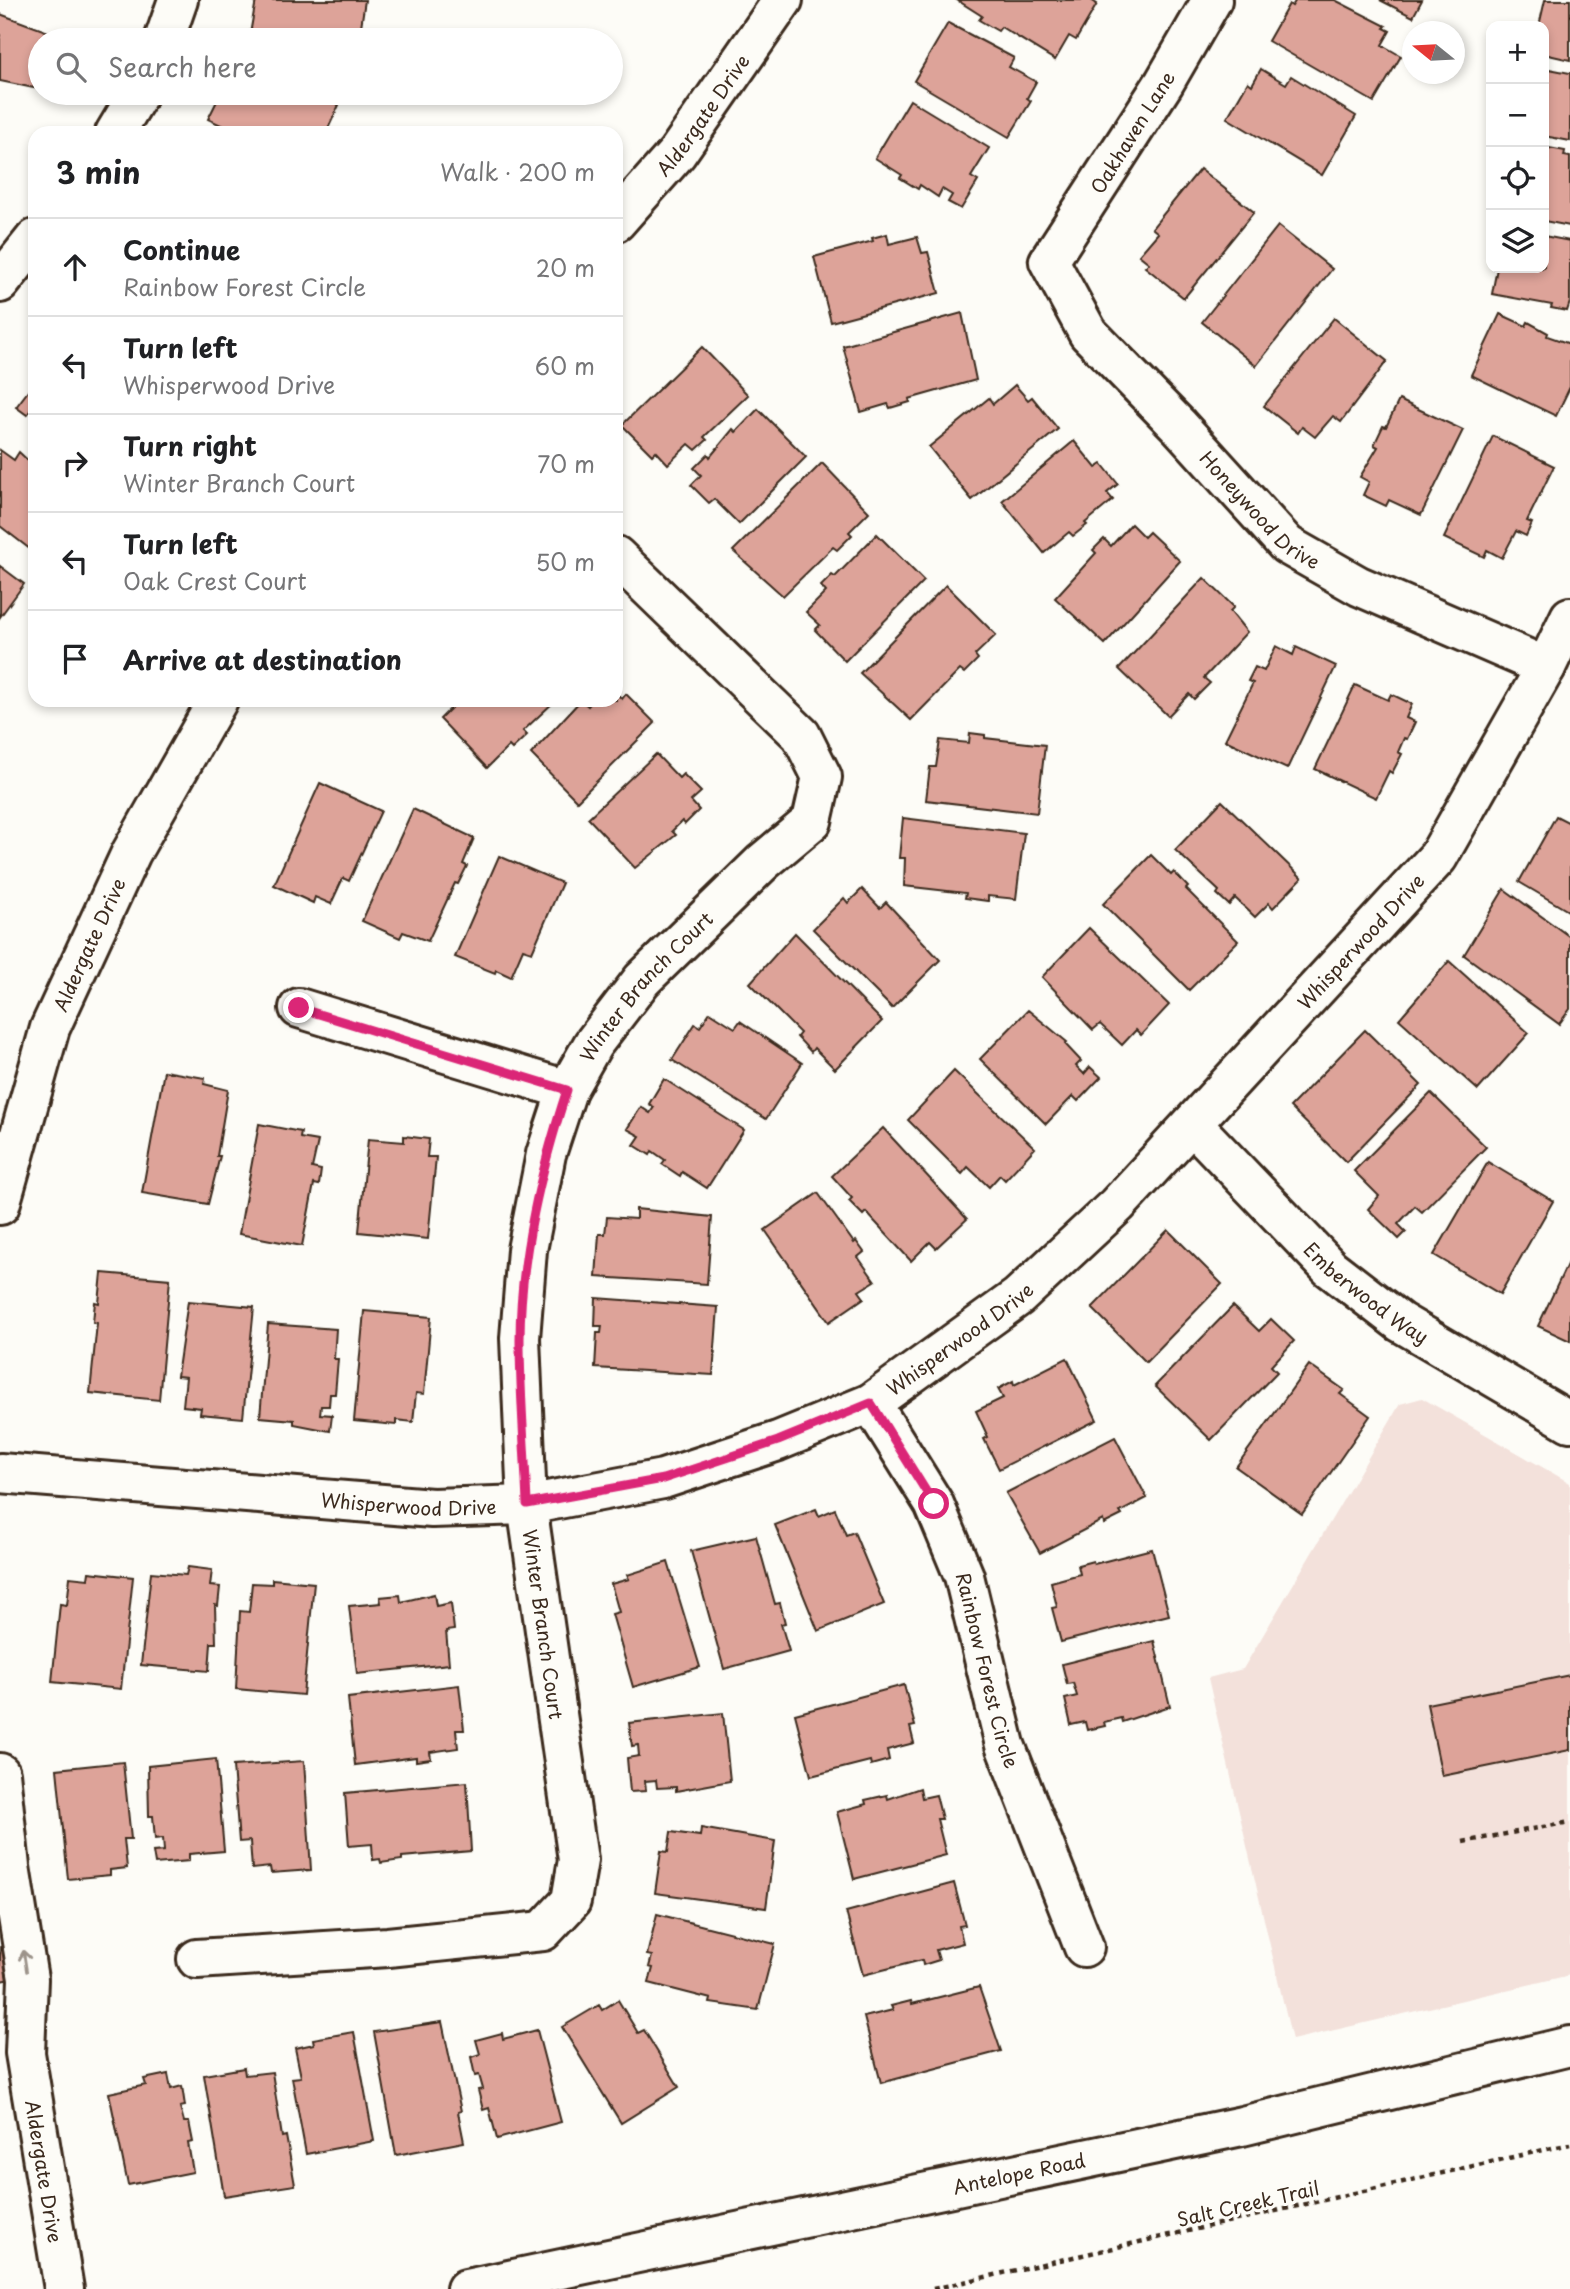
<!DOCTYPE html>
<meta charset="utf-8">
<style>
:root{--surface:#fff;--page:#f6f6f6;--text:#202124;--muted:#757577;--line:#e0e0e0}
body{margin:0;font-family:"Playpen Sans",sans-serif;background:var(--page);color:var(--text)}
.controls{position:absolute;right:21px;top:21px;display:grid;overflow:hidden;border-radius:14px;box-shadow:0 4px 10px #0003}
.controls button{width:63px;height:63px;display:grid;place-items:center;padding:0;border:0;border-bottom:2px solid var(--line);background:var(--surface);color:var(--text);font:35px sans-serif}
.compass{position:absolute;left:1402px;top:21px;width:63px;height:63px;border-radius:50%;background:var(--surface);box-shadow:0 4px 10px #0003;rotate:288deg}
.stop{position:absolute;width:21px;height:21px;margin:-16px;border:5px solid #db2777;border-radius:50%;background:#fff}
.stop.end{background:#db2777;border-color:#fff;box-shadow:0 2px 7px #0008}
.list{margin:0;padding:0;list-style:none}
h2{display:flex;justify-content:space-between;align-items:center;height:91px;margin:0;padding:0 28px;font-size:30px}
h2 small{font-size:23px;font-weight:400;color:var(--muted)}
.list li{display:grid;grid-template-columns:46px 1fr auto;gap:21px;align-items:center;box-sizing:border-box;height:98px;padding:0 28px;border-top:2px solid var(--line)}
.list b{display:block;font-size:26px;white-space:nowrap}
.list p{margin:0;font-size:23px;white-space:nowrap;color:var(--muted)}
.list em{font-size:23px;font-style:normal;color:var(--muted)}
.icon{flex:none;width:38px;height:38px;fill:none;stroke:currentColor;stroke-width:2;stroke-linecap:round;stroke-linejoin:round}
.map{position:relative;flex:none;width:1570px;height:2289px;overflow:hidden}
.search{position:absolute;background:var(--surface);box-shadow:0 4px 10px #0003;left:28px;top:28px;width:595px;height:77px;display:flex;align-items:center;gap:18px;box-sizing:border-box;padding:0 24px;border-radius:38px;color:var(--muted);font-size:26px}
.panel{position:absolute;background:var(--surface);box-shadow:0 4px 10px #0003;left:28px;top:126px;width:595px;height:581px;border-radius:21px}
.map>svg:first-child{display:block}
</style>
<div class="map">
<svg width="1570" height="2289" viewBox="0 0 1570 2289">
<rect width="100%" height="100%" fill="#fdfcf7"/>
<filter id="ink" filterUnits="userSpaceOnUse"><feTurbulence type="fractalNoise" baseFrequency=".0143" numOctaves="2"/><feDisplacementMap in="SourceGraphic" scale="14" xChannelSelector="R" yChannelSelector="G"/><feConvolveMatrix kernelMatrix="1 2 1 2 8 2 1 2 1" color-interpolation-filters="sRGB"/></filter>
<g filter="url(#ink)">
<path fill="#f3e1db" d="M1422,1398L1570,1483V1975L1292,2040L1208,1678L1243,1669L1400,1404Z"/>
<g fill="#dda399" stroke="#3b2a1e" stroke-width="2">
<path d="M256,0H365L359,40H286L250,34Z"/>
<path d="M957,0H1091L1097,4L1076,40L1069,36L1055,60L1001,27L998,31L979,20L982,16Z"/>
<path d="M1296,0H1335L1386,26L1384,28L1390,31L1382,45L1401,56L1374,102L1268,41L1289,4L1292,6Z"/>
<path d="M1380,0H1422L1413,17Z"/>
<path d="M1545,0H1570V60L1544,54V26H1539Z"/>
<path d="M0,14L54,34L52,40H40V71L34,88L0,81Z"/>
<path d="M948,23L1014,58L1009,67L1036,82L1027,98L1031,101L1009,137L914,81Z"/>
<path d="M1544,68L1570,73V141L1544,136Z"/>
<path d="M1261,69L1286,84L1291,76L1356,116L1322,175L1227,118L1248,82L1252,85Z"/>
<path d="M221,93H312L339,105L326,133H238L208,119Z"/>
<path d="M910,100L989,148L971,177L978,181L961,209L948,202L952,195L942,189L938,197L920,185L918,189L900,178L902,175L875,158Z"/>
<path d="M1544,147L1565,151L1564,156L1570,157V226L1544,221Z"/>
<path d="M1200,169L1254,212L1184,298L1145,267L1149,263L1139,255L1158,233L1152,228Z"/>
<path d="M1278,226L1332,269L1256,366L1202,322Z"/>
<path d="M887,234L889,244L917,237L922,253L928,252L939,293L831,322L814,257L873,241L872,238Z"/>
<path d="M1544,236L1570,241V302L1567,311L1551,308L1552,305L1492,294L1497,268H1544Z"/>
<path d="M962,313L976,380L909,399L910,402L890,408L888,404L861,412L843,346Z"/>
<path d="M1500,314L1526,326L1528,322L1548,333L1547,336L1570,344V387L1556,416L1471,375Z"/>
<path d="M1334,318L1387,361L1341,422L1333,416L1315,437L1302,427L1298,433L1264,406Z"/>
<path d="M702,347L748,395L704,437L707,440L696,450L689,444L668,464L656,451L652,455L622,425Z"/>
<path d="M35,382V411L32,408L27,415L16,407Z"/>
<path d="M1015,385L1028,400L1032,397L1058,429L972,500L929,447L989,398L993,404Z"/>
<path d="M1399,400L1463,430L1421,515L1389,500L1386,506L1363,495L1369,482L1360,477L1378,447L1374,445L1383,426L1386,427Z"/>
<path d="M758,409L806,457L739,524L714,499L709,503L691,485L701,475L694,468L708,454L710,457L733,429L736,432Z"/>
<path d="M1493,436L1554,466L1527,521L1532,523L1526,536L1516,531L1502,558L1487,550L1484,557L1444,538Z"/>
<path d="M1074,441L1096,468L1102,464L1118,484L1107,493L1113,500L1085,523L1087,525L1073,536L1069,532L1044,553L1002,501Z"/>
<path d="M0,450L14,460L19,452L35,467V553L0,526Z"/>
<path d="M822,463L869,512L849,532L852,535L837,550L833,547L783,596L733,551Z"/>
<path d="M1131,524L1144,537L1149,532L1180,561L1105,644L1055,598L1096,553L1093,550L1104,539L1111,546Z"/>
<path d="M877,534L924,581L845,661L815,630L820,625L806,612L826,592L821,586L832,575L835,577Z"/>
<path d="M0,566L24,584L0,617Z"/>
<path d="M1204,578L1234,607L1230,611L1247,632L1204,678L1210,683L1194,699L1189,694L1168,716L1119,669Z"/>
<path d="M946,585L996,635L975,655L978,659L964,673L960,670L911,720L860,673Z"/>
<path d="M1276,646L1293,655L1296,647L1336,666L1287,769L1225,740L1253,683L1248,681L1255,667L1264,671Z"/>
<path d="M1355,685L1388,700L1391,694L1412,704L1406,718L1415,722L1407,739L1404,738L1398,752L1402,754L1392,773L1389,771L1376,798L1315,769Z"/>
<path d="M616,693L622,699L626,694L655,723L577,801L531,754L581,700L588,706L593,700H616Z"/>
<path d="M459,700H556L523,731L527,735L512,749L509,746L487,768L440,719Z"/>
<path d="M970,733L985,735V738L1045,745L1037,813L926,800L930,767H936L940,740L969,743Z"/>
<path d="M656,754L679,778L683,774L701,792L691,801L699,810L685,824L682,821L672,831L676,835L635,868L588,818Z"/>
<path d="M320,783L381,811L349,881L343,878L331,904L315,897L313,903L274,885Z"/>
<path d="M1222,801L1302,878L1273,908L1269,903L1255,917L1235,898L1229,905L1217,894L1219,891L1175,850Z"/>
<path d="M413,809L474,838L463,864L467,866L458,884L455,883L428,941L403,932L400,938L362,921Z"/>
<path d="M1556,816L1570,823V912L1519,882Z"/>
<path d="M903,818L1024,833L1016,899L988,896V901L965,898L966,893L904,886L905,858H899Z"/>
<path d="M1151,855L1171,875L1174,872L1188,887L1186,889L1238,941L1189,990L1103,904Z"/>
<path d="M499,856L562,883L532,952L523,949L511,977L496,970L495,973L455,957Z"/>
<path d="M862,889L880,908L886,902L940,960L892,1008L813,929L844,898L848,903Z"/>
<path d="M1504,889L1570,937V1009L1559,1024L1464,955Z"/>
<path d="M1089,928L1169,1005L1141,1035L1136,1030L1122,1045L1100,1024L1093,1030L1042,977Z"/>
<path d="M795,933L882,1021L835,1069L814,1048L811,1052L797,1037L800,1033L750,983Z"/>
<path d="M1449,961L1529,1033L1478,1090L1399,1019Z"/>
<path d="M1028,1010L1067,1042L1065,1044L1081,1061L1076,1066L1084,1074L1090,1067L1101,1077L1078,1101L1073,1096L1046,1124L980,1059Z"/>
<path d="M710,1012L735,1028L740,1021L802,1063L766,1119L672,1060L695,1024L700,1027Z"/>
<path d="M1365,1030L1421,1085L1346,1162L1290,1107Z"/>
<path d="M164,1071L205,1078L204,1084L228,1090L217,1156H220L208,1204L142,1193Z"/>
<path d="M954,1071L1035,1148L1005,1180L1000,1175L989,1187L968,1167L962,1174L908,1120Z"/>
<path d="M664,1079L744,1130L707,1188L682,1172L680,1176L662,1164L665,1160L652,1151L650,1155L634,1145L640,1136L627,1129L641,1107L650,1113L654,1107L649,1104Z"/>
<path d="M1431,1093L1486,1147L1422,1212L1415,1206L1398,1224L1406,1232L1399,1239L1368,1209L1379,1196L1354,1171Z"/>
<path d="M259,1124L301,1132L300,1138L318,1141L312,1168L321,1170L319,1185L314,1184L302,1246L239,1234Z"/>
<path d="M883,1128L967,1219L936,1248L930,1242L911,1261L866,1212L863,1215L849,1201L852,1198L832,1176Z"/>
<path d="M404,1136L429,1139L427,1157H436L428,1239L359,1232L368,1139L404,1142Z"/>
<path d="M1488,1162L1553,1201L1500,1294L1434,1255Z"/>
<path d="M818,1193L854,1243L856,1241L864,1252L858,1257L875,1281L859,1291L864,1298L829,1322L765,1230Z"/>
<path d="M636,1209L712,1217L707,1284L596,1277L599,1234H605L607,1217L636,1219Z"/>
<path d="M1168,1230L1222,1284L1146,1362L1092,1308Z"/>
<path d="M1570,1258V1341L1538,1326Z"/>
<path d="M102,1273L170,1279L159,1400L90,1393L97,1323L93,1322L95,1302L99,1303Z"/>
<path d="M596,1298L718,1307L713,1375L595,1368L597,1333H601L602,1326H595Z"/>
<path d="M188,1301L254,1307L243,1418L200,1414L201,1408L183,1406L186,1377L177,1376Z"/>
<path d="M1233,1306L1259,1331L1271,1319L1294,1341L1271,1366L1277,1372L1211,1440L1155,1386Z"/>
<path d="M364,1311L431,1317L424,1394L416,1393L413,1422L396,1420V1425L354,1421Z"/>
<path d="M268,1324L336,1329L334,1359H338L335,1394H330L329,1406H321L320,1414L332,1415L330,1431L294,1424V1420L260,1417Z"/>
<path d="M1067,1358L1097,1420L999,1469L984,1439L988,1437L976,1411L1003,1398L998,1389L1013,1381L1014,1385Z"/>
<path d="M1309,1365L1344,1390L1340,1394L1370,1416L1302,1514L1236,1467Z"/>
<path d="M1115,1437L1147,1498L1120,1512L1122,1515L1104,1524L1103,1520L1040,1553L1006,1493Z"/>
<path d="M816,1509L819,1516L835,1509L846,1535L854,1532L884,1604L818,1631L775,1525Z"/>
<path d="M756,1536L775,1604L780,1603L785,1623L781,1624L789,1651L724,1669L691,1551Z"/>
<path d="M1152,1549L1169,1615L1061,1642L1052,1608L1057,1607L1051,1582L1080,1574L1078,1565L1093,1561L1094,1564Z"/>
<path d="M668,1562L700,1667L633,1687L612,1614L619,1612L611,1584L629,1579L627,1575Z"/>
<path d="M188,1567L212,1570L210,1586L220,1587L218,1606L215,1605L216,1643H211L209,1671L141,1665L151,1572L186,1575Z"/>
<path d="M89,1572L133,1577L121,1689L52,1682L60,1604L67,1605L70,1577L88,1579Z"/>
<path d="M272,1579L314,1583L303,1695L236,1689L240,1611L249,1612L252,1583L272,1584Z"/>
<path d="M434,1594L436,1606L451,1603L454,1630L446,1631L449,1664L357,1674L349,1606L381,1603L380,1597L400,1595L401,1602Z"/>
<path d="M1154,1641L1170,1706L1122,1722L1121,1718L1104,1722L1105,1726L1087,1730L1085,1722L1071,1725L1065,1699L1077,1696L1073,1683L1067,1684L1062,1664Z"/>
<path d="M1570,1675V1750L1442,1776L1427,1704Z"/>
<path d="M459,1685L464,1730H456L458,1748L430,1752L431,1759L416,1761V1757L355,1765L348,1698Z"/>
<path d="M904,1685L915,1726L910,1727L914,1743L887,1750L889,1760L871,1765L870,1761L811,1776L795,1714Z"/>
<path d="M723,1713L730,1781L676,1791V1787L657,1788L656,1780L645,1781L646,1791L630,1792L627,1758L639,1756L638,1745L632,1746L629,1723Z"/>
<path d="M216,1759L224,1851L189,1854V1861L155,1864L153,1852L164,1851L163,1838L155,1839L153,1816H149L148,1766Z"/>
<path d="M304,1761L311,1870L271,1873L270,1867L252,1869L250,1841L239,1842L233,1766Z"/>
<path d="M123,1762L131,1839H124L127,1868L110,1870V1875L68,1879L57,1769Z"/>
<path d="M467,1782L471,1851L402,1857V1860L381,1863L380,1859L373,1860L372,1844L349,1846L345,1793Z"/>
<path d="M920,1788L922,1798L936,1795L942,1819H937L946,1855L854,1879L837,1812L866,1804L865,1800L887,1795L888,1799Z"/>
<path d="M701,1828L775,1841L766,1908L655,1893L661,1851L668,1852L671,1832L700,1836Z"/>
<path d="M954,1883L965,1925L959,1926L963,1943L936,1950L939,1960L923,1965L922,1960L863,1975L846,1912Z"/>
<path d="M657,1914L775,1944L758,2010L710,2003L711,1999L649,1983L653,1968L649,1967L652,1956L647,1955Z"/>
<path d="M6,1946L11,1979L0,1981V1947Z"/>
<path d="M979,1987L1001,2051L881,2083L864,2017L893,2010L891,2006L911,2001L912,2004Z"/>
<path d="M618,2000L638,2033L644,2030L679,2087L621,2123L562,2027L599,2005L602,2010Z"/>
<path d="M442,2022L461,2111L458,2112L464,2142L396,2155L374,2032Z"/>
<path d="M537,2030L561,2122L497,2139L489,2108L483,2110L478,2090L483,2089L479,2075L475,2076L471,2057L480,2054L476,2040L502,2033L503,2039Z"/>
<path d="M354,2032L374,2141L306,2154L292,2078L301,2077L295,2048L314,2044L313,2039Z"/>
<path d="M244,2068L245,2075L272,2072L282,2137L286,2136L295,2185L224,2196L204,2075Z"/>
<path d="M168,2074L171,2089L182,2086L185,2106L180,2107L184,2122H189L193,2142L188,2143L193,2172L128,2185L109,2093L146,2085L144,2079Z"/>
</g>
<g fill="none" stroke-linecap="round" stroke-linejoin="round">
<g stroke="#3b2a1e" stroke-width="44">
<g id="minor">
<path id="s1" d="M1212,0L1164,83L1049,261L1088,333L1179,426L1287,545L1359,586L1546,667"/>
<path d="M164,40L178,0"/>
<path d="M115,133L139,93"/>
<path d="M0,283L35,239"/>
<path d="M299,1008L567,1090"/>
<path id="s2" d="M1193,1125L1330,1268L1400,1322L1570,1422"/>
<path id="s3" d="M871,1403L934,1504L964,1576L1005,1745L1084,1947"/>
<path id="s4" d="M0,1473L432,1508L527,1505L663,1479L778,1441L871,1403L1018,1297L1117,1205L1438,857L1546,667L1570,617"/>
<path id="s5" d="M197,1959L388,1947L543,1931L571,1901L578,1860L527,1505L520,1338L527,1250L546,1154L567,1090L593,1044L642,980L763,862L812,821L822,777L801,735L616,556"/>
</g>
</g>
<g stroke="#3b2a1e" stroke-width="44">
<g id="tertiary">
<path id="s6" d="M616,222L677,153L783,0"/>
<path id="s7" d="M0,1205L50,1028L131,853L218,700"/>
<path id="s8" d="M0,1773L10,1867L28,1979L25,2053L64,2289"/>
<path id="s9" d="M466,2289L1242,2126L1570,2046"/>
</g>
</g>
<g stroke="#3b2a1e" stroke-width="4.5" stroke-dasharray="5 5" stroke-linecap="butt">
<path d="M1463,1842L1570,1822"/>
<path d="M933,2289L1570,2144"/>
</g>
<use href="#minor" stroke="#fdfcf7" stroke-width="38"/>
<use href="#tertiary" stroke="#fdfcf7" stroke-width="38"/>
</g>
<defs><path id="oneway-shaft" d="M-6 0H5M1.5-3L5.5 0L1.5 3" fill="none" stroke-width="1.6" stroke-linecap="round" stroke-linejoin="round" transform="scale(1.75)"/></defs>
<use stroke="#9c938a" href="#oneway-shaft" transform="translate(25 1961) rotate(-99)"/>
</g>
<g fill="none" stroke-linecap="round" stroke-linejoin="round" filter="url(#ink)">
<path stroke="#db2777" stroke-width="9" d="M299,1008L567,1090C541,1170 520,1255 520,1340C520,1394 525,1450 527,1504L663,1479L778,1441L871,1403L934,1504"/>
</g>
<g text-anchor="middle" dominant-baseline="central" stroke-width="6" stroke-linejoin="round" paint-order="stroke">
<g font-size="19" fill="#3b2a1e" stroke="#fdfcf7">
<text stroke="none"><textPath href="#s6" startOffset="138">Aldergate Drive</textPath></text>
<text transform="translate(1132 132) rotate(-58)">Oakhaven Lane</text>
<text stroke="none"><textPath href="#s1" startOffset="637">Honeywood Drive</textPath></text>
<text stroke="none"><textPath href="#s4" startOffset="1564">Whisperwood Drive</textPath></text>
<text stroke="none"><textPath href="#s7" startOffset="276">Aldergate Drive</textPath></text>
<text stroke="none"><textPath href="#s5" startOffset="1340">Winter Branch Court</textPath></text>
<text stroke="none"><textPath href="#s2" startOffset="242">Emberwood Way</textPath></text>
<text stroke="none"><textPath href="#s4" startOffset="998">Whisperwood Drive</textPath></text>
<text stroke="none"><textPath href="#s4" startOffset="410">Whisperwood Drive</textPath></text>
<text transform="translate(544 1624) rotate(82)">Winter Branch Court</text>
<text stroke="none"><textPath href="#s3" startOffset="294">Rainbow Forest Circle</textPath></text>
<text stroke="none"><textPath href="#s8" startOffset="402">Aldergate Drive</textPath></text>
<text stroke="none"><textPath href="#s9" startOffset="565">Antelope Road</textPath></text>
<text transform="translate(1248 2203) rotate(-13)">Salt Creek Trail</text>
</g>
</g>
</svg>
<div class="controls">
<button>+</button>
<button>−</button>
<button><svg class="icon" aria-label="locate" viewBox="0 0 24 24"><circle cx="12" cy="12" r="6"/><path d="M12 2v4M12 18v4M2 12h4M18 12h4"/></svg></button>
<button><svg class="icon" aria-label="layers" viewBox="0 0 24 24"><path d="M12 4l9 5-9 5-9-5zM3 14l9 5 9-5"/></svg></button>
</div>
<svg class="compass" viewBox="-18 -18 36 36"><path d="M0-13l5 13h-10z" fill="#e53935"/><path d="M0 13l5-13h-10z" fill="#757577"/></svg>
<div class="stop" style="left:934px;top:1504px"></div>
<div class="stop end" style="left:299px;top:1008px"></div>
<div class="search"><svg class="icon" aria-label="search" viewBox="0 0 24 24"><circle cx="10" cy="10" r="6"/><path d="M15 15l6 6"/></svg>Search here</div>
<section class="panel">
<h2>3 min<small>Walk · 200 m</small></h2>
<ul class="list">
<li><svg class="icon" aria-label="ahead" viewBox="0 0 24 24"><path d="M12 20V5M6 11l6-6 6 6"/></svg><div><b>Continue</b><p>Rainbow Forest Circle</p></div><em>20 m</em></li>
<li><svg class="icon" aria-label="left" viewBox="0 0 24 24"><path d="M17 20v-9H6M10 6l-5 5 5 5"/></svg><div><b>Turn left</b><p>Whisperwood Drive</p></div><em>60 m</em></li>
<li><svg class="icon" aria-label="right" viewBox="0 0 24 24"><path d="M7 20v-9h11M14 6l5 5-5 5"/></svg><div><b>Turn right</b><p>Winter Branch Court</p></div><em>70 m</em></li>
<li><svg class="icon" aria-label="left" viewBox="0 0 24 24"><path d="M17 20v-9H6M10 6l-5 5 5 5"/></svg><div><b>Turn left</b><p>Oak Crest Court</p></div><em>50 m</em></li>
<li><svg class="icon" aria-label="arrive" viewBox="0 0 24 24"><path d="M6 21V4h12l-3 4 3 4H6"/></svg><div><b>Arrive at destination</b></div></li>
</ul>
</section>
</div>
